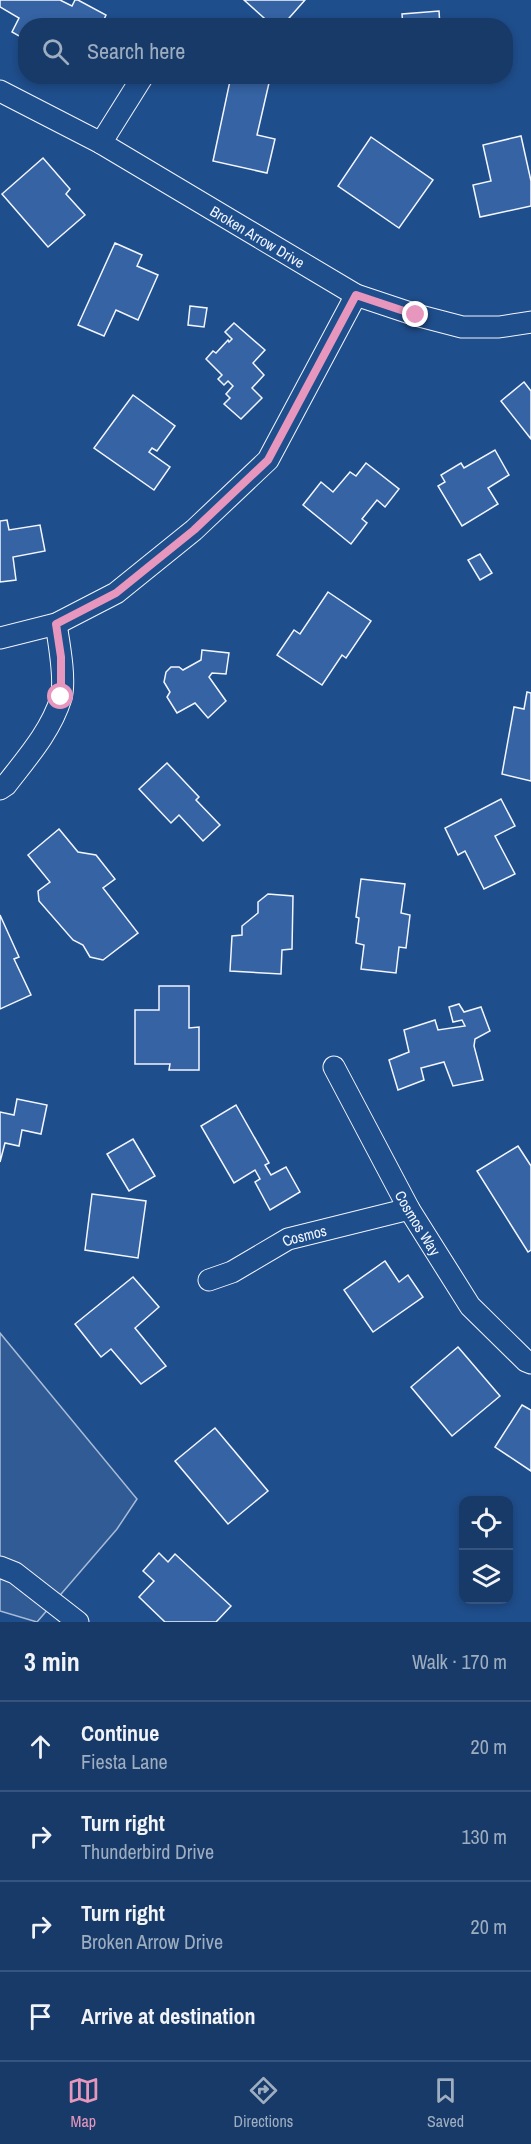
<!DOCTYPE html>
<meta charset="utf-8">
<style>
:root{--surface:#173a69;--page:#20416f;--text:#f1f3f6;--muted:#9eadc0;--line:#36547d;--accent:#e797bd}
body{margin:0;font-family:"Archivo Narrow",sans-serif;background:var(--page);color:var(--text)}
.controls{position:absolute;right:18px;bottom:18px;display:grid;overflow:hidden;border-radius:12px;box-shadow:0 3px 9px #0003}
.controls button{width:54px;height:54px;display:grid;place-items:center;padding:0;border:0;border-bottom:2px solid var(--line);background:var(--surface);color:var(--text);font:30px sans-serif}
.stop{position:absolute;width:18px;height:18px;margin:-14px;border:4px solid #e797bd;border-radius:50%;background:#fff}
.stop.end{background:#e797bd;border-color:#fff;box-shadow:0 2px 6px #0008}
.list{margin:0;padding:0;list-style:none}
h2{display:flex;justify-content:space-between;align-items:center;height:78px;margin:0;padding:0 24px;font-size:26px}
h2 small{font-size:20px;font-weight:400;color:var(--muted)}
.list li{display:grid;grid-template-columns:39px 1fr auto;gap:18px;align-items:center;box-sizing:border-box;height:90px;padding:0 24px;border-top:2px solid var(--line)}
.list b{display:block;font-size:22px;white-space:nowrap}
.list p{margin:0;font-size:20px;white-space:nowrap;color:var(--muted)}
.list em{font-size:20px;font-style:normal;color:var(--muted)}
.icon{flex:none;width:33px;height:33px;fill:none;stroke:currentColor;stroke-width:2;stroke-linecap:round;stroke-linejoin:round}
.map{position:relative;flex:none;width:531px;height:1622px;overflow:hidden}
.search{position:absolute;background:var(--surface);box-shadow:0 3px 9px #0003;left:18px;right:18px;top:18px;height:66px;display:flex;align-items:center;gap:15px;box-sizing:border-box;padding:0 21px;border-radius:24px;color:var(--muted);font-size:22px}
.sheet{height:438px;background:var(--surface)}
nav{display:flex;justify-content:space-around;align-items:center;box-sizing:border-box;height:84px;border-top:2px solid var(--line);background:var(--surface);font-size:16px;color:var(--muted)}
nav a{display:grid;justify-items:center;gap:3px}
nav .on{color:var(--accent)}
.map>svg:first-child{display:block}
</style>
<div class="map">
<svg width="531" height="1622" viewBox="0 0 531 1622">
<rect width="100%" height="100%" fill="#1f4e8c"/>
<path fill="#305b95" stroke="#a8bbd7" stroke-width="1.5" d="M0,1333L137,1499L117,1529L37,1622L0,1611Z"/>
<g fill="#3563a3" stroke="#f2f6ff" stroke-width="1.5">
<path d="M0,0H60L72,6L75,0H78L106,15L101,26H26V40L12,32L19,18L0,7Z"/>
<path d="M244,0H305L282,26H273Z"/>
<path d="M439,11L440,26H403L402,14Z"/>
<path d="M231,76L269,83L257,135L275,139L267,173L213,161Z"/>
<path d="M521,136L531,181V206L480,217L473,185L491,181L483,145Z"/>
<path d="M371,137L433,180L399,228L338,186Z"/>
<path d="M43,158L70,189L66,194L85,215L48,247L2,194Z"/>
<path d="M115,243L142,255L137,266L158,275L138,320L116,310L104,336L78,325Z"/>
<path d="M190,306L207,308L204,327L188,325Z"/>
<path d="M234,323L265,350L253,363L264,375L252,388L262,398L241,419L224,404L230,398L226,394L233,386L228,381L224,385L218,379L222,375L206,359L213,351L216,353L228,340L229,342L232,339L225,332Z"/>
<path d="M524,382L531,391V439L501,401Z"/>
<path d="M133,395L175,426L157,451L152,448L149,452L170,467L154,490L94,448Z"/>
<path d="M495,450L509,475L488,488L498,504L462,526L438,486L445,482L441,475L461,463L464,468Z"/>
<path d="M366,463L399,489L385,507L377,500L362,519L367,523L351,544L303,505L321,482L333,492L350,472L356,476Z"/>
<path d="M7,520L9,530L40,525L45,551L13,557L16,580L0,582V521Z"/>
<path d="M480,554L492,573L480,580L468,560Z"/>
<path d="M328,592L371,621L346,658L342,655L322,685L277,655L294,630L300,634Z"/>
<path d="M202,650L229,653L226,674L212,673L209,677L226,701L208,718L195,703L177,713L167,697L170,692L164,682L166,672L171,667H179L183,670L201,660Z"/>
<path d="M527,692L531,693V781L502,774L514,707L524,709Z"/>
<path d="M167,763L199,797L196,800L220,825L203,841L179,815L171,823L139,789Z"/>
<path d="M501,799L515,826L495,836L515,874L484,889L465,851L458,855L445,828Z"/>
<path d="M59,829L78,852L96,855L115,879L103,888L138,933L103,960L90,957L83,945L73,940L39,901L38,891L50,882L28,855Z"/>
<path d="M361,879L405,884L401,913L410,915L406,948L399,947L396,973L361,969L364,945L356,943L359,918L356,917Z"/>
<path d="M268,894L293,896L292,949L282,950L281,974L230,971L232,936L242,935V926L258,913V902Z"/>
<path d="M0,915L19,957L14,959L31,995L0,1009Z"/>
<path d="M159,986H189V1028L199,1027V1070H169L170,1064H135V1010H159Z"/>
<path d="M459,1004L464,1012L481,1007L490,1031L475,1039L474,1046L483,1080L453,1086L444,1062L421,1068L424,1080L398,1090L389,1060L409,1052L404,1030L435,1020L438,1030L465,1026L462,1020L453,1022L449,1007Z"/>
<path d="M17,1099L47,1105L41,1134L22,1130L19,1146L5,1143L0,1162V1112L14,1115Z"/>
<path d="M236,1105L269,1163L265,1165L271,1175L286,1167L300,1192L270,1210L255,1182L260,1179L255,1170L234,1183L201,1126Z"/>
<path d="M133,1139L155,1176L129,1191L107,1154Z"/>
<path d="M518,1146L531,1166V1250L528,1252L477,1171Z"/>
<path d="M92,1194L146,1201L138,1258L85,1250Z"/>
<path d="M385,1261L399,1282L408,1275L423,1297L373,1332L344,1290Z"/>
<path d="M133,1277L159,1307L135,1328L166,1366L141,1384L111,1349L101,1357L75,1324Z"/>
<path d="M458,1347L500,1396L452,1436L411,1387Z"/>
<path d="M522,1405L531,1410V1471L495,1447Z"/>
<path d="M215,1428L268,1491L228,1524L175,1461Z"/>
<path d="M159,1553L168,1562L175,1554L231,1606L216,1622H165L139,1597L154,1581L143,1571Z"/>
</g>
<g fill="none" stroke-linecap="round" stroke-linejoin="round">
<g stroke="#f2f6ff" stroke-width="23">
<g id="street">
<path id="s1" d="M0,91L101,143L356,295L416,315L462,327H499L531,322"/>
<path d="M101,143L143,76"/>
<path d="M0,638L56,624L116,593L194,530L268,460L356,295"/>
<path d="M0,789L6,785C26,759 51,731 61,698C66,680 59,643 56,624"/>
<path id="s2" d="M334,1067L409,1209L470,1306L526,1361L531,1363"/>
<path id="s3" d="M209,1280L232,1272L288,1239L409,1209"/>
<path d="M0,1567L15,1573L78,1622"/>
</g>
</g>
<use href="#street" stroke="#1f4e8c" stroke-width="21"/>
</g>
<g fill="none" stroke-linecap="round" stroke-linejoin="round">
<path stroke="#e797bd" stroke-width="8" d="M61,697V657L56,624L116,593L194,530L268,460L356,295L416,315"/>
</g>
<g text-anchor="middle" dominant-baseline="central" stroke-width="4.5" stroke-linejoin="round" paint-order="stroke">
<g font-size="15" fill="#f2f6ff" stroke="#1f4e8c">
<text stroke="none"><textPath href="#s1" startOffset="296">Broken Arrow Drive</textPath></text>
<text stroke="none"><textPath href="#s2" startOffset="177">Cosmos Way</textPath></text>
<text stroke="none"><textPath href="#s3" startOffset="106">Cosmos</textPath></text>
</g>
</g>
</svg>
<div class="controls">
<button><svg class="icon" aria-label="locate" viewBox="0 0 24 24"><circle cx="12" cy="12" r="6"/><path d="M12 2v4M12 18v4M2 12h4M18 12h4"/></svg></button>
<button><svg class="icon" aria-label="layers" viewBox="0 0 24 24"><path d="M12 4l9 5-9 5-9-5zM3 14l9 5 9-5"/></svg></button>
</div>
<div class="stop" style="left:61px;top:697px"></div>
<div class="stop end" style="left:416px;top:315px"></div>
<div class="search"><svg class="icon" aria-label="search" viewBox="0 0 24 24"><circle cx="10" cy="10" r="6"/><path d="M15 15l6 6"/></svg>Search here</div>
</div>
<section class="sheet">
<h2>3 min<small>Walk · 170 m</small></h2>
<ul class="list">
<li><svg class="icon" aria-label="ahead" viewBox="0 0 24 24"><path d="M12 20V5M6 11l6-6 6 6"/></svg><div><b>Continue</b><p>Fiesta Lane</p></div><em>20 m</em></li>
<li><svg class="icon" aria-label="right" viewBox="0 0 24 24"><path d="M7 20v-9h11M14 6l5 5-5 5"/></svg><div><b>Turn right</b><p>Thunderbird Drive</p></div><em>130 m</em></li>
<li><svg class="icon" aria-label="right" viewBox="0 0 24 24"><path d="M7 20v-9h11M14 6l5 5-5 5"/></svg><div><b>Turn right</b><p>Broken Arrow Drive</p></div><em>20 m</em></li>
<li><svg class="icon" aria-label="arrive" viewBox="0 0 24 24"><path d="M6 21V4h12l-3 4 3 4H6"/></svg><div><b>Arrive at destination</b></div></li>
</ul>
</section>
<nav>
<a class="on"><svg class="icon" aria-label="map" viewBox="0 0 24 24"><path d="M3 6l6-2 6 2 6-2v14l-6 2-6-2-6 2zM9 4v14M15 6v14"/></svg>Map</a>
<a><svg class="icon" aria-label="directions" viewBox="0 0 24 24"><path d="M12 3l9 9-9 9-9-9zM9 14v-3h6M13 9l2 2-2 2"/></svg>Directions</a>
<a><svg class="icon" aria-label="saved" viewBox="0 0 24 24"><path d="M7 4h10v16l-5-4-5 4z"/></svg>Saved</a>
</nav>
